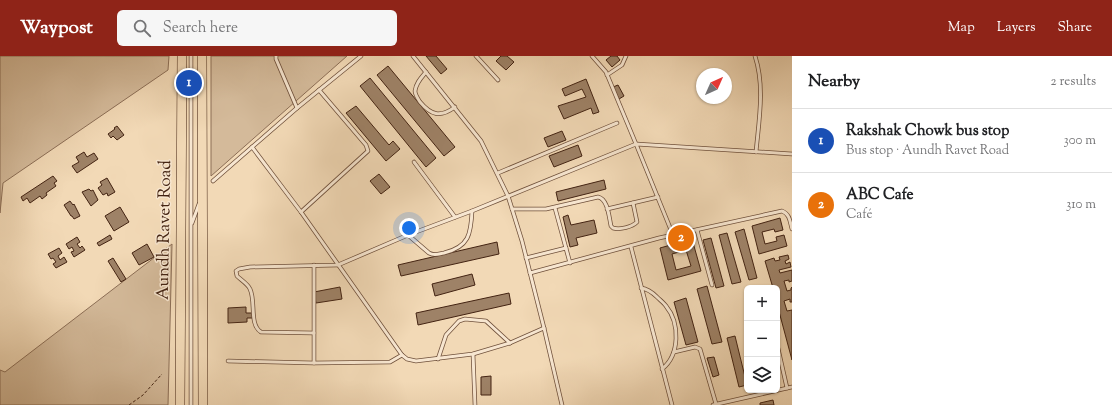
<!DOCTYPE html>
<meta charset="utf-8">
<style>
:root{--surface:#fff;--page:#f6f6f6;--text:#202124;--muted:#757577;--line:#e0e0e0;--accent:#8f2418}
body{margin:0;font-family:"Sorts Mill Goudy",serif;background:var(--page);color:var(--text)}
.controls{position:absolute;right:12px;bottom:12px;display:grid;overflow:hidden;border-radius:6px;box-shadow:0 1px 3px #0004}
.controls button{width:36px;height:36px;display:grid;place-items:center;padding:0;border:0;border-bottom:1px solid var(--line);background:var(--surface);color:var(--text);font:20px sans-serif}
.compass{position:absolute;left:696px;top:12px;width:36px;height:36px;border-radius:50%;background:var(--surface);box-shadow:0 1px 3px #0004;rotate:45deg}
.you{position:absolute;left:409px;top:172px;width:14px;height:14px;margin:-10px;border:3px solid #fff;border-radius:50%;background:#1a73e8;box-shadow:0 0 0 6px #1a73e833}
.badge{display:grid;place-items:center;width:26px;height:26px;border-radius:50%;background:var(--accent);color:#fff;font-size:13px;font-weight:700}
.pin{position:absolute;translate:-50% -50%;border:2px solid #fff;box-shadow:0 1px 4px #0006}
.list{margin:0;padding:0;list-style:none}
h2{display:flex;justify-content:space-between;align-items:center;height:52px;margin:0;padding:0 16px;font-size:17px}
h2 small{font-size:13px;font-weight:400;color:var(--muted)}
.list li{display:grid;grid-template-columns:26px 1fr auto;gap:12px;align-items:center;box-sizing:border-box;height:64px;padding:0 16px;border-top:1px solid var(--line)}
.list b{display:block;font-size:15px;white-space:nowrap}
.list p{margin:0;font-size:13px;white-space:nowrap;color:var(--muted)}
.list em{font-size:13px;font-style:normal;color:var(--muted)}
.icon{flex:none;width:22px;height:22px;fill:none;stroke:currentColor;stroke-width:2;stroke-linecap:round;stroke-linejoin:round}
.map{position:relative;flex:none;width:792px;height:349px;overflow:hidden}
header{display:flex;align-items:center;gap:24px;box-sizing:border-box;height:56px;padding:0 20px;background:var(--accent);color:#fff}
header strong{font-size:19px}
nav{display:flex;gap:22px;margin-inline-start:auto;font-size:14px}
.search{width:280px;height:36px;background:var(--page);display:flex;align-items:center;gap:10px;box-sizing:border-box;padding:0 14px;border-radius:6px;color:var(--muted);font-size:15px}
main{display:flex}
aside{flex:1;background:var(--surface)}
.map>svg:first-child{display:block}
</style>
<header>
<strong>Waypost</strong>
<div class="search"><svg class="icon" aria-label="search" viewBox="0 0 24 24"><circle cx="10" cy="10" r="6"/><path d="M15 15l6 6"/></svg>Search here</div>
<nav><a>Map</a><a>Layers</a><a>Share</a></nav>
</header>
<main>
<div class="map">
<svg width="792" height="349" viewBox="0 0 792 349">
<rect width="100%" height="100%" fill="#f2d9b6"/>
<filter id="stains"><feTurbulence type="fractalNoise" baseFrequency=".005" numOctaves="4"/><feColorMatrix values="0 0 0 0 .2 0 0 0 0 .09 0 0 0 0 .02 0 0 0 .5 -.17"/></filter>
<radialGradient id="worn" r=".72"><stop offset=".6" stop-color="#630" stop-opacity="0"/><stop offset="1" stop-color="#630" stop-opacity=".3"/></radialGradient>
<g fill="#d4ba9a" stroke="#8c6e56">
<path d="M0,0H169L168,14L3,127L0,157Z"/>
<path d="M211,0H347L211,120Z"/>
<path d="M172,188L168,349H0V314L5,316Z"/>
</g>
<g fill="#9e8267" stroke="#432312" fill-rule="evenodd">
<path d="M426,0H436L447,13L441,18Z"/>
<path d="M501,0H507L514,6L506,14L496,5Z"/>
<path d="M611,0H617L620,4L612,11L606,4Z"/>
<path d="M388,10L455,91L444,100L377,19Z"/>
<path d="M370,22L436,102L426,111L360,30Z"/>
<path d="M586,23L599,56L593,58L591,52L564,63L558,50L586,41L582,33L565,40L562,33Z"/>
<path d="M618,29L624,40L619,43L613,31Z"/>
<path d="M356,50L389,89L393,85L400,93L386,105L346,57Z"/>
<path d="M117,70L124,79L117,84L113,80L111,82L108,78L115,73L114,72Z"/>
<path d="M562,75L566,84L548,91L544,82Z"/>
<path d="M578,89L582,100L554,111L549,100Z"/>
<path d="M84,96L87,101L94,97L98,103L77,117L72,110L79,106L76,101Z"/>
<path d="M379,118L390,131L381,138L370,125Z"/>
<path d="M53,120L57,125L54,127L56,130L46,137L47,139L42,143L40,140L30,147L27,142L23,145L21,141Z"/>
<path d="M107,122L115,136L108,140L107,137L103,139L98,132L102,129L100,126Z"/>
<path d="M604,124L606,133L558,145L556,136Z"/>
<path d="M89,133L91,135L93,134L98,144L91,150L82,136Z"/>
<path d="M70,145L73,149L74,148L80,160L74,163L72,160H71L64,149Z"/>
<path d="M120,151L129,166L114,175L105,160Z"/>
<path d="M568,159L571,169L594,164L597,177L576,182L578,189L570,191L563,161Z"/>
<path d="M780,162L783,174L775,176L774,173L762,176L765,188L777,185L776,181L784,179L787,190L759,198L752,170Z"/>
<path d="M744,173L757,222L749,224L735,176Z"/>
<path d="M727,177L741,226L732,228L719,179Z"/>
<path d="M110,179L112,183L99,190L97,187Z"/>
<path d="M77,181L80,186L77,188L80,192L82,190L85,194L74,201L71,196L74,195L72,191L69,193L66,188Z"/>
<path d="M711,182L724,230L716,232L703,184Z"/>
<path d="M692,183L701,215L668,224L660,192ZM686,194L691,210L676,214L672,198Z"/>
<path d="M497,186L499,198L401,220L398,209Z"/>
<path d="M147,188L154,201L139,209L132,197Z"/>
<path d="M59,192L62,197L58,200L60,204L64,201L67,206L56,212L53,208L56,206L53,202L51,203L48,198Z"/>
<path d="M788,199L789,203L785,205L786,208L790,206L791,211L779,214L780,217L792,214V225L789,226V224L784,225L787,235L791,234V232L792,231V246H790V243L784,245L787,255L792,254V304L777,248V232H773L765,205L774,202L775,205L780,204L779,201Z"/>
<path d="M113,202L126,223L121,226L108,205Z"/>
<path d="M472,218L475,229L435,240L432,228Z"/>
<path d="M707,230L722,286L712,288L697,233Z"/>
<path d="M340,231L342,243L316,247L314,236Z"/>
<path d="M509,237L511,248L418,269L416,257Z"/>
<path d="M686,242L698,286L686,289L674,246Z"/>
<path d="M246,251V257H252L253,262H247V266L228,267V252Z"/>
<path d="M735,280L747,329L739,331L727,282Z"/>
<path d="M714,301L719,319L713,321L707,302Z"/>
<path d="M491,320V339H481V321Z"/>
<path d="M773,344L774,349H760V347Z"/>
</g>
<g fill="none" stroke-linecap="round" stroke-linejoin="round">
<g stroke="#6f503b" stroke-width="4.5">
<g id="lane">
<path d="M191,0V349"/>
<path d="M276,0V3L297,52L361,0"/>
<path d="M413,0L481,85L508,140L522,185L544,272L562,349"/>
<path d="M476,0L498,24"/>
<path d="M755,0C765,30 759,64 756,96"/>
<path d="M426,16C421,22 416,27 415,35C415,38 418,43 420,46C431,59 440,62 455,51"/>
<path d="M607,19L622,9L626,0"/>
<path d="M252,91L301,156L402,299L407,303L416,305L473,298L510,287L544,272"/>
<path d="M414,106L455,161"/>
<path d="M498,117L617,67"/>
<path d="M213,125L297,52"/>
<path d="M555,152L570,207"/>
<path d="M512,153H546L598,141C608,143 609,161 611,170L613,172C620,174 632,171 637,166L633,147"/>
<path d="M607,153L658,141"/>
<path d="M301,156L368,95L366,89L319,34"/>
<path d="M192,167L199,148"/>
<path d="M697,174L712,229"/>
<path d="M408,179L429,197C434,200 438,198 444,197C469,191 471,178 472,155"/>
<path d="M673,179L636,88L792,98"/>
<path d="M631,191L672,349"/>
<path d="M526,202L566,192"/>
<path d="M530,217L659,182L782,155C790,158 790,166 792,173"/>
<path d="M641,232C648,233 652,236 657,241C660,244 664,247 666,250C680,267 680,299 662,313"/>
<path d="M314,277L261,276C249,269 256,245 250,233C248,228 241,224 237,220L236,215L239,213L250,211L338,209L408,179L472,155L636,88L606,16L592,0"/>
<path d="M777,288L787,332"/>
<path d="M674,296L695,291L700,293L716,348"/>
<path d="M473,298L475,349"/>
<path d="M438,303L446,279L459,265L465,263L486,265L510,287"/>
<path d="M228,305L314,307L390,306L402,299"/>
<path d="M314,307V209"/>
<path d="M713,349L792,331"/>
</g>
</g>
<g stroke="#432312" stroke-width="10">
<g id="primary">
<path d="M202,0L203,349"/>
<path d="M180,349L182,0"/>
</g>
</g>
<path stroke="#432312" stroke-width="1" stroke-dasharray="3 2" stroke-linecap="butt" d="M129,349L143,339L162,318"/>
<use href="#lane" stroke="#f7e6d0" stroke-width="3"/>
<use href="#primary" stroke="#f2d9b6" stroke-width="9"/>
</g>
<g text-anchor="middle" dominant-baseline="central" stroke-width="3" stroke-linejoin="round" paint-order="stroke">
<g font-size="17" fill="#432312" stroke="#f7e6d0">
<text transform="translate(165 174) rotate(-89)">Aundh Ravet Road</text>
</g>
</g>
<rect width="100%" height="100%" filter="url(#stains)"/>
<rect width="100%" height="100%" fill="url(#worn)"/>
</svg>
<div class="controls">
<button>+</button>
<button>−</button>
<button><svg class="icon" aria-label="layers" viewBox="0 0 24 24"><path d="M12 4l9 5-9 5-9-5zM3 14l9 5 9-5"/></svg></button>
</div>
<svg class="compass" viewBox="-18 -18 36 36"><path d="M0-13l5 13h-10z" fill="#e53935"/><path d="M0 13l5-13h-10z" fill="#757577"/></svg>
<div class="you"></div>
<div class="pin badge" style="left:189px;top:27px;background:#1a4fb4">1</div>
<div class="pin badge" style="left:681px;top:182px;background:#e8710a">2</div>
</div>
<aside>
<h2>Nearby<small>2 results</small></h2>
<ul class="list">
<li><span class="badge" style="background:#1a4fb4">1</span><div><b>Rakshak Chowk bus stop</b><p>Bus stop · Aundh Ravet Road</p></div><em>300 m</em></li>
<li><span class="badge" style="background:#e8710a">2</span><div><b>ABC Cafe</b><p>Café</p></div><em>310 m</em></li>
</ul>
</aside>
</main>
